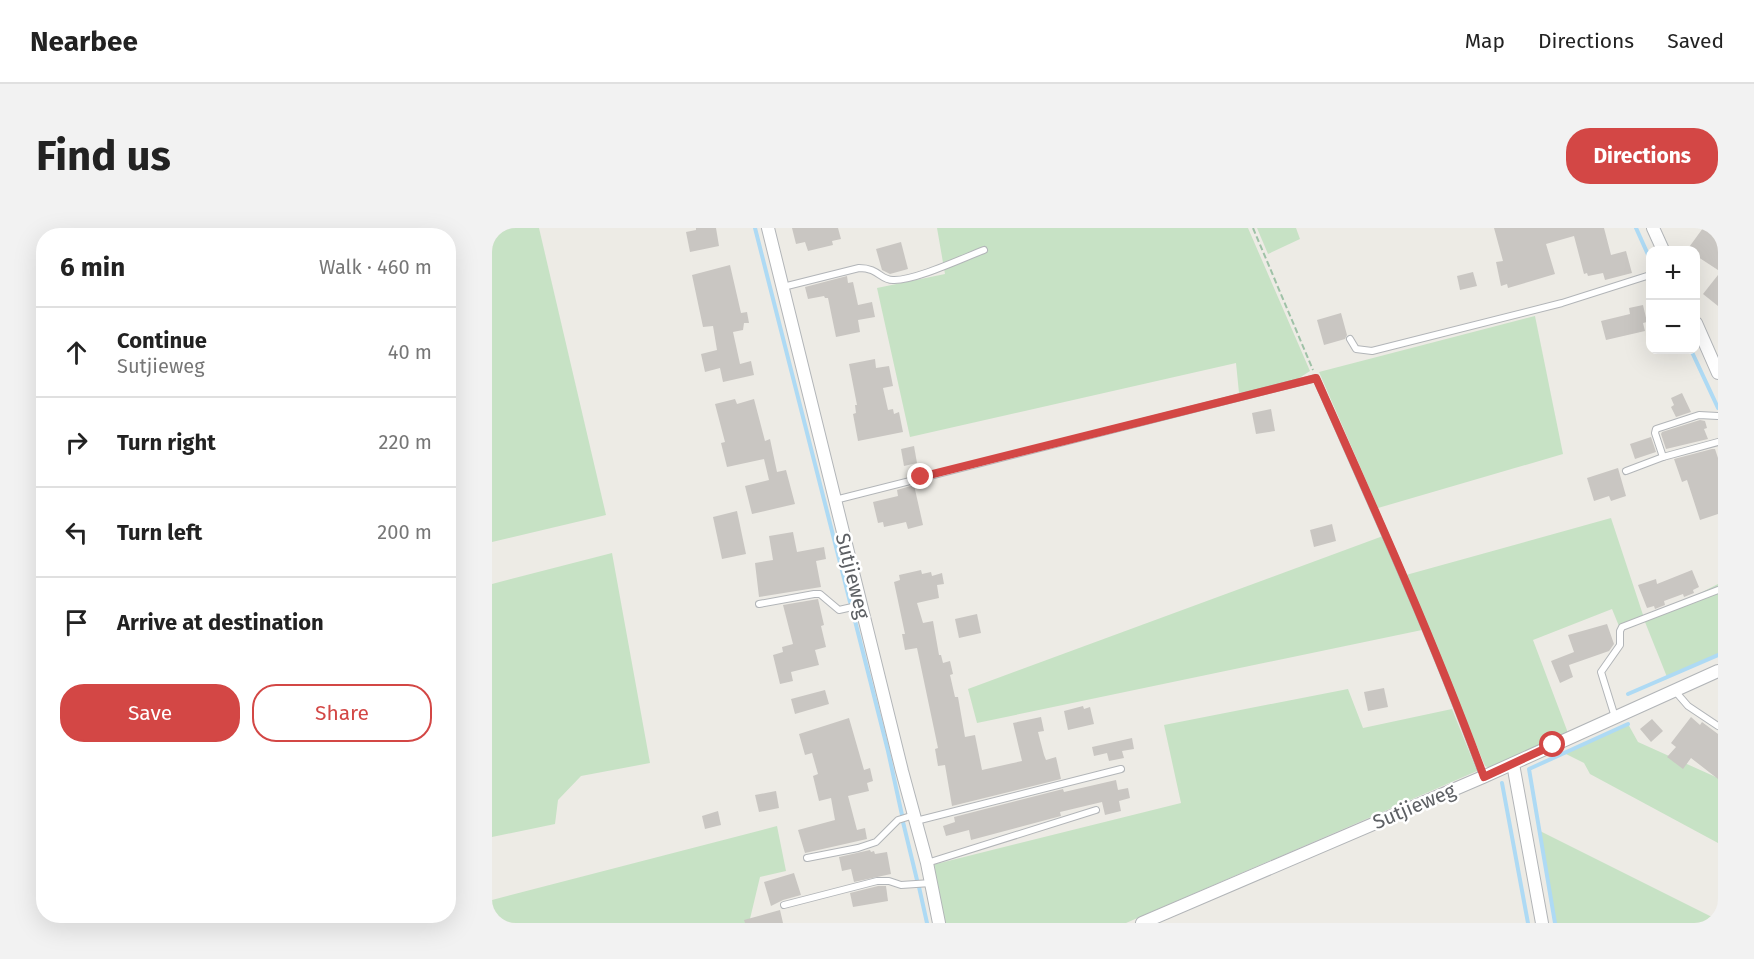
<!DOCTYPE html>
<meta charset="utf-8">
<style>
:root{--surface:#fff;--page:#f2f2f2;--text:#222;--muted:#767676;--line:#e0e0e0;--accent:#d34745}
body{margin:0;font-family:"Fira Sans",sans-serif;background:var(--page);color:var(--text)}
.controls{position:absolute;right:18px;top:18px;display:grid;overflow:hidden;border-radius:12px;box-shadow:0 6px 24px #0002}
.controls button{width:54px;height:54px;display:grid;place-items:center;padding:0;border:0;border-bottom:2px solid var(--line);background:var(--surface);color:var(--text);font:30px sans-serif}
.stop{position:absolute;width:18px;height:18px;margin:-14px;border:4px solid #d34745;border-radius:50%;background:#fff}
.stop.end{background:#d34745;border-color:#fff;box-shadow:0 2px 6px #0008}
.list{margin:0;padding:0;list-style:none}
h2{display:flex;justify-content:space-between;align-items:center;height:78px;margin:0;padding:0 24px;font-size:26px}
h2 small{font-size:20px;font-weight:400;color:var(--muted)}
.list li{display:grid;grid-template-columns:39px 1fr auto;gap:18px;align-items:center;box-sizing:border-box;height:90px;padding:0 24px;border-top:2px solid var(--line)}
.list b{display:block;font-size:22px;white-space:nowrap}
.list p{margin:0;font-size:20px;white-space:nowrap;color:var(--muted)}
.list em{font-size:20px;font-style:normal;color:var(--muted)}
.actions{display:flex;gap:12px;padding:18px 24px}
.actions a{flex:1;padding:14px 0;border:2px solid var(--accent);border-radius:24px;text-align:center;font-size:21px;color:var(--accent)}
.actions .main{background:var(--accent);color:#fff}
.icon{flex:none;width:33px;height:33px;fill:none;stroke:currentColor;stroke-width:2;stroke-linecap:round;stroke-linejoin:round}
.map{position:relative;flex:none;width:1226px;height:695px;overflow:hidden;border-radius:24px}
header{display:flex;align-items:center;gap:36px;box-sizing:border-box;height:84px;padding:0 30px;background:var(--surface);border-bottom:2px solid var(--line)}
header strong{font-size:28px}
nav{display:flex;gap:33px;margin-inline-start:auto;font-size:21px}
.intro{display:flex;align-items:center;justify-content:space-between;box-sizing:border-box;height:144px;padding:0 36px}
h1{margin:0;font-size:42px}
.button{padding:15px 27px;border-radius:24px;background:var(--accent);color:#fff;font-size:21px;font-weight:700}
main{display:flex;gap:36px;padding:0 36px}
aside{flex:1;background:var(--surface);border-radius:24px;box-shadow:0 6px 24px #0002}
.map>svg:first-child{display:block}
</style>
<header>
<strong>Nearbee</strong>
<nav><a>Map</a><a>Directions</a><a>Saved</a></nav>
</header>
<div class="intro"><h1>Find us</h1><a class="button">Directions</a></div>
<main>
<aside>
<h2>6 min<small>Walk · 460 m</small></h2>
<ul class="list">
<li><svg class="icon" aria-label="ahead" viewBox="0 0 24 24"><path d="M12 20V5M6 11l6-6 6 6"/></svg><div><b>Continue</b><p>Sutjieweg</p></div><em>40 m</em></li>
<li><svg class="icon" aria-label="right" viewBox="0 0 24 24"><path d="M7 20v-9h11M14 6l5 5-5 5"/></svg><div><b>Turn right</b></div><em>220 m</em></li>
<li><svg class="icon" aria-label="left" viewBox="0 0 24 24"><path d="M17 20v-9H6M10 6l-5 5 5 5"/></svg><div><b>Turn left</b></div><em>200 m</em></li>
<li><svg class="icon" aria-label="arrive" viewBox="0 0 24 24"><path d="M6 21V4h12l-3 4 3 4H6"/></svg><div><b>Arrive at destination</b></div></li>
</ul>
<div class="actions"><a class="main">Save</a><a>Share</a></div>
</aside>
<div class="map">
<svg width="1226" height="695" viewBox="0 0 1226 695">
<rect width="100%" height="100%" fill="#edebe5"/>
<g fill="#c7e2c5">
<path d="M0,0H47L114,287L0,314Z"/>
<path d="M445,0H756L818,143L798,156L747,165L744,135L418,209L385,60L453,46Z"/>
<path d="M765,0H804L808,11L776,26Z"/>
<path d="M1043,88L1071,226L886,280L827,144Z"/>
<path d="M1119,290L1153,393L1226,356V427L1175,449L1153,394L1129,403L1120,381L1041,412L1076,505L1002,539L997,540L993,538L914,347Z"/>
<path d="M891,308L930,402L485,495L476,461Z"/>
<path d="M120,325L158,535L89,548L66,572L63,596L0,609V356Z"/>
<path d="M856,461L871,500L960,481L985,543L634,695H451L440,637L689,575L672,497Z"/>
<path d="M1136,496L1146,514L1226,550V615L1098,546L1092,535L1072,525Z"/>
<path d="M285,598L294,643L268,649L257,695H0V672Z"/>
<path d="M1048,603L1226,692V695H1063Z"/>
</g>
<g fill="none" stroke-linecap="round" stroke-linejoin="round">
<g stroke="#aedaf4" stroke-width="4">
<path d="M263,0L358,374"/>
<path d="M1144,0L1158,31"/>
<path d="M1199,122L1226,180"/>
<path d="M361,385L396,523L410,587"/>
<path d="M1136,466L1226,427"/>
<path d="M1010,555L1036,695"/>
<path d="M411,594L425,652"/>
<path d="M427,659L435,695"/>
<path d="M1063,695L1037,541L1136,496"/>
</g>
</g>
<g fill="#c9c6c2">
<path d="M204,0H224L227,18L198,24L194,4L204,2Z"/>
<path d="M300,0H346L349,11L340,13L341,17L316,23L313,14L304,16Z"/>
<path d="M1002,0H1112L1119,27L1134,23L1140,45L1113,52L1111,45L1096,48L1095,45L1092,46L1082,8L1054,16L1063,46L1016,60L1015,56L1009,58L1004,34L1011,33Z"/>
<path d="M1211,0H1218L1226,6V42L1203,27V22H1195Z"/>
<path d="M409,14L416,41L398,46L390,42L384,21Z"/>
<path d="M238,37L249,85L255,84L257,95H252L251,102L241,104L248,136L259,133L262,147L231,154L228,140L213,144L209,126L225,122L221,98L211,99L200,47Z"/>
<path d="M981,44L985,58L968,62L965,48Z"/>
<path d="M1226,47V78L1211,66Z"/>
<path d="M355,48L356,55L361,54L366,77L380,74L383,89L366,92L368,104L344,109L336,70H333L332,68L316,71L313,59Z"/>
<path d="M1151,77L1155,94L1151,95L1153,103L1114,112L1109,93L1138,86L1137,80Z"/>
<path d="M849,85L855,107L853,111L832,117L825,92Z"/>
<path d="M383,131L384,140L397,138L401,158L391,160L396,182L401,181L402,186L407,184L411,204L366,213L361,186L364,185L363,177H365L357,136Z"/>
<path d="M1190,165L1199,184L1184,189L1179,179L1182,177L1179,170Z"/>
<path d="M243,171L245,176L262,171L273,213L278,211L285,244L294,242L303,276L260,286L253,258L277,252L272,231L235,239L229,215L233,214L223,176Z"/>
<path d="M779,181L783,203L764,206L760,185Z"/>
<path d="M1208,192L1213,193L1215,200L1212,201L1216,211L1174,221L1169,206L1170,204Z"/>
<path d="M1159,209L1164,224L1143,231L1138,216Z"/>
<path d="M422,218L425,235L412,238L409,221Z"/>
<path d="M1220,221H1223L1226,230V286L1208,292L1195,252L1190,254L1182,231Z"/>
<path d="M1126,240L1134,268L1119,273L1117,268L1102,273L1095,250Z"/>
<path d="M422,257L431,297L416,301L414,294L392,299L391,294L386,295L381,274L406,268L405,262Z"/>
<path d="M245,283L254,326L230,331L221,289Z"/>
<path d="M840,296L844,313L822,319L818,302Z"/>
<path d="M301,304L305,324L332,319L334,331L324,333L329,359L267,369L263,335L281,332L277,308Z"/>
<path d="M429,342L430,346L439,344L440,348L450,345L452,356L445,357L447,370L425,375L431,395L441,393L447,427H449L451,435L458,433L461,446L458,447L463,469H466L473,509L483,507L490,542L530,533L521,495L549,489L552,503L546,504L552,527L554,532L564,529L569,551L460,578L453,537L446,538L443,521L446,520L425,420L413,422L410,406H413L402,354L408,352L407,347Z"/>
<path d="M1200,342L1207,359L1201,362L1202,365L1192,369L1191,366L1172,373L1173,377L1163,381L1162,378L1155,380L1146,357L1164,351L1165,356Z"/>
<path d="M326,371L332,397L329,398L334,419L323,422L327,437L299,444L301,453L288,456L281,427L291,424L290,419L301,416L291,377Z"/>
<path d="M485,386L489,405L467,410L463,391Z"/>
<path d="M1115,396L1122,416L1117,423L1077,437L1081,449L1068,455L1059,433L1082,424L1076,407Z"/>
<path d="M892,460L896,479L876,483L872,464Z"/>
<path d="M333,462L337,476L303,486L299,471Z"/>
<path d="M591,478L592,481L598,479L602,496L576,502L572,483Z"/>
<path d="M1199,489L1208,497L1210,494L1226,506V551L1199,530L1191,541L1175,529L1184,519L1179,515Z"/>
<path d="M357,490L372,542L378,540L381,553L375,555L377,563L356,568L365,602L373,600L375,611L313,625L306,602L343,592L339,570L327,573L321,548L326,546L320,525L313,527L307,506Z"/>
<path d="M1160,491L1171,503L1159,514L1148,501Z"/>
<path d="M640,510L642,521L630,523L632,530L617,533L615,525L602,528L600,519Z"/>
<path d="M624,552L626,562L636,560L638,570L627,573L629,583L613,587L610,574L568,584L569,588L479,612L477,602L454,608L451,598L463,594L462,589L571,561L572,564Z"/>
<path d="M284,563L287,580L267,584L263,567Z"/>
<path d="M226,583L229,597L213,601L210,588Z"/>
<path d="M378,622L379,624L382,623L383,626L395,624L399,646L362,654L359,641L350,643L347,629Z"/>
<path d="M302,645L309,667L291,672L279,678L272,654Z"/>
<path d="M386,658H394L396,673L361,679L358,665Z"/>
<path d="M288,682L291,695H253L252,692Z"/>
</g>
<g fill="none" stroke-linecap="round" stroke-linejoin="round">
<g stroke="#b2b5b8" stroke-width="8">
<g id="lane">
<path d="M291,59L367,40C387,40 388,52 401,52C422,53 471,30 492,22"/>
<path d="M858,111L864,121L880,123L1070,75L1158,47"/>
<path d="M1171,229L1163,205L1164,201L1207,187L1226,188"/>
<path d="M1134,243L1171,229L1226,214"/>
<path d="M343,272L824,150C882,282 942,413 991,548"/>
<path d="M267,376L322,366H328L347,382L369,377"/>
<path d="M1183,463L1196,478L1226,498"/>
<path d="M1123,489L1109,444L1128,417V403L1130,399L1226,362"/>
<path d="M424,593L629,541"/>
<path d="M315,630L366,620L384,614L406,592L422,587"/>
<path d="M435,635L604,582"/>
<path d="M292,677L385,653H397L409,657L439,655"/>
</g>
</g>
<g stroke="#b2b5b8" stroke-width="14">
<g id="street">
<path d="M276,0L410,543L435,635L447,695"/>
<path d="M1161,0L1171,22"/>
<path d="M1204,95L1226,145"/>
<path d="M1021,536L1050,695"/>
<path d="M650,695L991,549L1226,443"/>
</g>
</g>
<path stroke="#9fc2a7" stroke-width="2" stroke-dasharray="6 3" stroke-linecap="butt" d="M761,0L821,142"/>
<use href="#lane" stroke="#fff" stroke-width="6"/>
<use href="#street" stroke="#fff" stroke-width="12"/>
</g>
<g fill="none" stroke-linecap="round" stroke-linejoin="round">
<path stroke="#d34745" stroke-width="8" d="M429,249L824,150C883,282 942,413 992,549L1061,517"/>
</g>
<g text-anchor="middle" dominant-baseline="central" stroke-width="5" stroke-linejoin="round" paint-order="stroke">
<g font-size="20" fill="#5d6064" stroke="#fff">
<text transform="translate(361 348) rotate(76)">Sutjieweg</text>
<text transform="translate(922 578) rotate(-23)">Sutjieweg</text>
</g>
</g>
</svg>
<div class="controls">
<button>+</button>
<button>−</button>
</div>
<div class="stop" style="left:1061px;top:517px"></div>
<div class="stop end" style="left:429px;top:249px"></div>
</div>
</main>
